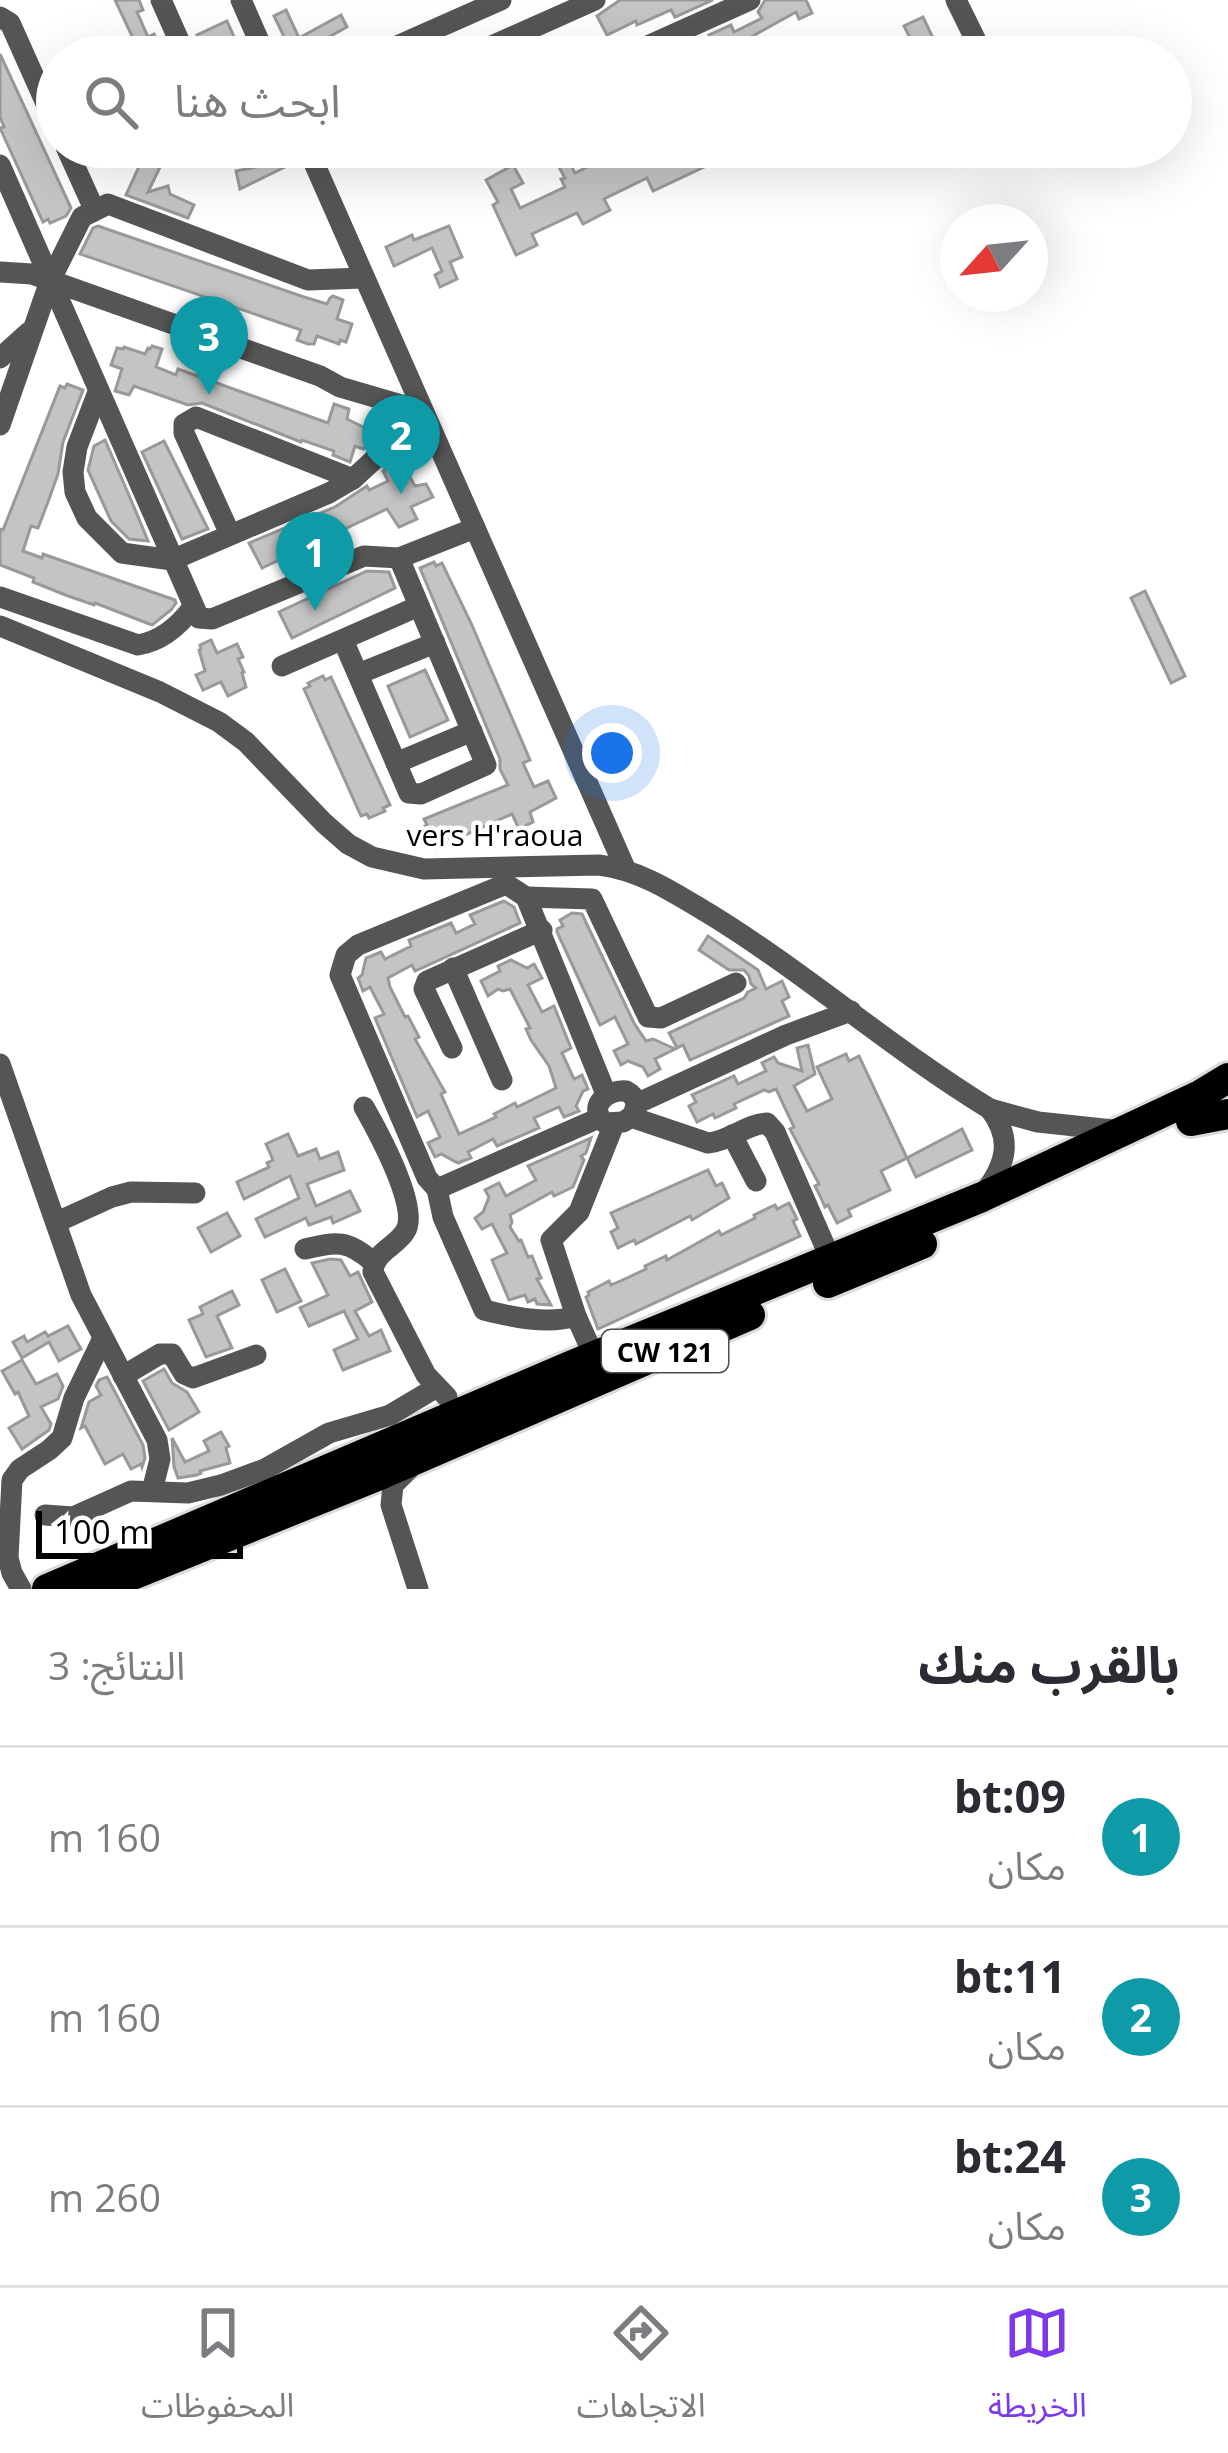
<!DOCTYPE html>
<html lang="ar">
<meta charset="utf-8">
<style>
:root{--surface:#fff;--page:#f7f7f7;--text:#2b2b33;--muted:#7c7c81;--line:#e1e1e2;--accent:#7c3aed}
body{margin:0;font-family:"Open Sans","Noto Sans Arabic",sans-serif;background:var(--page);color:var(--text);direction:rtl}
.compass{position:absolute;left:940px;top:204px;width:108px;height:108px;border-radius:50%;background:var(--surface);box-shadow:0 12px 48px #0002;rotate:243deg}
.scale{position:absolute;left:36px;bottom:30px;width:207px;box-sizing:border-box;padding-left:12px;border:6px solid #000;border-top:0;font-size:33px;line-height:42px;white-space:nowrap;color:#000;-webkit-text-stroke:9px #fff;paint-order:stroke}
.you{position:absolute;left:612px;top:753px;width:42px;height:42px;margin:-30px;border:9px solid #fff;border-radius:50%;background:#1a73e8;box-shadow:0 0 0 18px #1a73e833}
.badge{display:grid;place-items:center;width:78px;height:78px;border-radius:50%;background:var(--accent);color:#fff;font-size:39px;font-weight:700}
.pin{position:absolute;translate:-50% -99px;filter:drop-shadow(0 3px 6px #0008)}
.pin::after{content:'';position:absolute;top:63px;width:42px;height:36px;background:inherit;clip-path:polygon(0 0,100% 0,50% 100%)}
.list{margin:0;padding:0;list-style:none}
h2{display:flex;justify-content:space-between;align-items:center;height:156px;margin:0;padding:0 48px;font-size:51px}
h2 small{font-size:39px;font-weight:400;color:var(--muted)}
.list li{display:grid;grid-template-columns:78px 1fr auto;gap:36px;align-items:center;box-sizing:border-box;height:180px;padding:0 48px;border-top:3px solid var(--line)}
.list b{display:block;font-size:45px;white-space:nowrap}
.list p{margin:0;font-size:39px;white-space:nowrap;color:var(--muted)}
.list em{font-size:39px;font-style:normal;color:var(--muted)}
.icon{flex:none;width:66px;height:66px;fill:none;stroke:currentColor;stroke-width:2;stroke-linecap:round;stroke-linejoin:round}
.map{position:relative;flex:none;width:1228px;height:1589px;overflow:hidden;direction:ltr}
.search{position:absolute;background:var(--surface);box-shadow:0 12px 48px #0002;left:36px;right:36px;top:36px;height:132px;display:flex;align-items:center;gap:30px;box-sizing:border-box;padding:0 42px;border-radius:66px;color:var(--muted);font-size:45px}
.sheet{height:696px;background:var(--surface)}
nav{display:flex;justify-content:space-around;align-items:center;box-sizing:border-box;height:168px;border-top:3px solid var(--line);background:var(--surface);font-size:33px;color:var(--muted)}
nav a{display:grid;justify-items:center;gap:6px}
nav .on{color:var(--accent)}
.map>svg:first-child{display:block}
</style>
<div class="map">
<svg width="1228" height="1589" viewBox="0 0 1228 1589">
<rect width="100%" height="100%" fill="#fff"/>
<g fill="#c4c4c4" stroke="#999" stroke-width="3">
<path d="M115,0H139L143,10L137,12L148,37L154,34L159,45L140,53Z"/>
<path d="M620,0H713L675,17L671,10L637,25L636,21L607,35L597,16Z"/>
<path d="M765,0H806L812,13L799,19L796,12L751,37L761,57H720L709,35L731,25L734,32L762,18L758,12Z"/>
<path d="M286,10L299,38L341,15L347,27L318,43L325,57H281L280,53L290,49L274,16Z"/>
<path d="M923,17L942,57H912L906,45L912,42L904,26Z"/>
<path d="M227,21L243,57H207L197,35Z"/>
<path d="M0,54L71,208L66,216L50,223L48,219L43,222L0,128L4,127L0,117Z"/>
<path d="M148,147H156L161,165L148,192L168,186L170,194L194,205L188,218L126,195Z"/>
<path d="M258,147H281L287,160L292,159L293,163L240,189L236,171L267,165Z"/>
<path d="M548,147H561L575,173L595,163L588,147H695L704,167L653,191L647,178L604,199L610,210L583,224L577,213L532,234L537,245L516,255L493,205L498,202L486,180L513,165L523,183L511,189L520,208L565,187L561,179L565,178Z"/>
<path d="M98,226L304,297L327,304L330,298L333,296L343,300L337,319L352,324L346,342L340,340L339,344L317,336L314,344H308L297,340L301,330L80,254L93,228Z"/>
<path d="M449,226L462,257L450,262L457,279L440,287L435,275L442,271L432,248L394,266L386,247L412,235L414,240Z"/>
<path d="M152,346L162,349L156,367L176,375L178,369L328,423L334,404L349,409L347,419L373,432L370,443L363,449L355,446L350,462L333,455L334,451L302,440L301,442L202,403L188,405L134,386L129,395L115,391L122,369L111,365L117,348L123,349L124,347L145,354L148,348L150,349Z"/>
<path d="M67,384L83,390L63,442L58,474L48,502L38,528L31,526L23,551L42,558L43,554L175,600L176,603L171,610L152,625L95,603L94,605L68,596L33,582L34,578L0,565V529L3,530L60,386L65,388Z"/>
<path d="M105,440L134,507L148,541L129,539L111,521L88,470L94,446Z"/>
<path d="M164,441L208,529L182,539L142,452Z"/>
<path d="M400,460L415,486L426,484L433,497L411,507L417,519L399,527L387,509L262,568L249,543L335,507L367,486L369,490L388,481L383,471Z"/>
<path d="M434,562L436,566L442,563L471,623L530,760L523,763L534,787L548,781L556,798L530,812L533,822L519,829L512,814L436,848L433,841L430,843L423,827L427,825L424,819L508,785L500,769V759L420,568Z"/>
<path d="M367,571L389,572L395,588L292,638L279,612Z"/>
<path d="M1145,591L1185,676L1171,683L1131,598Z"/>
<path d="M211,640L217,653L237,644L243,657L238,659L244,672L242,673L246,687L228,696L221,682L203,690L196,675L205,671L199,650L201,649L200,645Z"/>
<path d="M425,670L448,720L410,737L388,686Z"/>
<path d="M323,676L325,680L331,677L390,805L383,808L385,811L369,818L367,814L361,816L304,689L310,686L308,683Z"/>
<path d="M504,901L514,907L520,923L415,971L412,965L388,978L390,987L405,1017L408,1016L419,1037L415,1039L445,1092L441,1094L459,1134L496,1117L494,1114L515,1103L517,1107L556,1088L549,1066L531,1040L526,1029L530,1028L510,989L503,991L498,989L488,996L481,981L500,971L498,966L511,960L527,968L534,964L542,978L528,985L542,1012L554,1006L571,1048L562,1053L574,1079L582,1075L588,1089L583,1091L576,1106L579,1111L564,1117L559,1107L534,1118L539,1128L497,1146L493,1139L468,1152L471,1158L458,1163L441,1154L435,1157L428,1143L440,1137L428,1111L417,1117L375,1018L384,1014L370,987L363,991L358,978L362,975L366,958L381,952L385,959L411,946L409,940L451,923L456,933L475,924L470,915Z"/>
<path d="M572,913L582,914L634,1023L646,1041L653,1039L675,1049L655,1059L660,1069L648,1076L643,1067L628,1061L621,1065L614,1051L628,1044L615,1017L600,1025L594,1012L557,932V929L563,926L560,920Z"/>
<path d="M708,936L758,970L766,989L782,981L789,997L782,1001L789,1016L690,1060L683,1045L677,1048L669,1033L744,998L748,992L756,988L751,984L749,976L744,970H729L699,950Z"/>
<path d="M808,1045L815,1074L794,1086L807,1111L832,1099L817,1067L846,1054L849,1061L859,1056L907,1158L881,1171L890,1190L848,1210L851,1216L837,1223L828,1205L825,1207L820,1196L815,1186L819,1184L790,1129L794,1127L776,1089L769,1092L764,1090L734,1104L736,1108L715,1118L713,1114L697,1122L689,1106L696,1102L692,1095L734,1076L738,1084L766,1071L762,1063L774,1057L778,1063L802,1071L797,1048Z"/>
<path d="M962,1129L972,1150L916,1177L907,1158Z"/>
<path d="M288,1134L298,1156L316,1149L320,1159L338,1152L344,1170L307,1184L316,1206L350,1191L360,1211L333,1223L331,1217L309,1225L306,1218L265,1237L256,1219L299,1198L290,1176L244,1199L237,1182L269,1167L267,1163L273,1160L266,1144Z"/>
<path d="M591,1138L586,1153L581,1156L584,1160L573,1187L554,1196L552,1192L510,1215L512,1222L510,1227L519,1241L521,1240L528,1257L532,1256L541,1278L537,1279L551,1305L537,1304L535,1299L528,1302L525,1295L509,1300L492,1260L507,1253L492,1224L482,1229L475,1218L483,1212L489,1197L485,1190L499,1183L506,1196L536,1180L528,1166Z"/>
<path d="M708,1170L716,1186L722,1183L729,1198L692,1220L690,1216L636,1244L634,1240L618,1248L611,1232L618,1228L611,1213Z"/>
<path d="M789,1203L797,1219L793,1221L800,1236L598,1329L586,1297L589,1295L588,1292L609,1281L611,1285L627,1278L646,1269L645,1266L666,1256L667,1260L719,1231L721,1235L755,1218L754,1215L775,1205L777,1209Z"/>
<path d="M227,1213L240,1236L211,1252L198,1228Z"/>
<path d="M330,1259L341,1260L350,1276L358,1272L372,1302L355,1311L369,1336L381,1330L390,1351L343,1370L334,1350L358,1339L344,1311L309,1326L300,1308L328,1295L312,1263Z"/>
<path d="M285,1269L301,1301L277,1312L262,1280Z"/>
<path d="M232,1291L239,1305L217,1316L232,1348L206,1357L189,1320L203,1314L200,1307Z"/>
<path d="M68,1326L81,1349L59,1361L49,1342L22,1358L13,1342L24,1336L27,1342L45,1332L48,1336Z"/>
<path d="M22,1360L36,1384L57,1374L63,1386L58,1399L41,1407L51,1424L49,1430L22,1449L9,1428L29,1416L18,1392L15,1394L2,1371Z"/>
<path d="M164,1369L172,1383L187,1392L199,1412L169,1430L143,1381Z"/>
<path d="M107,1377L143,1445L145,1458L142,1467L141,1464L131,1469L123,1454L105,1464L85,1426L81,1428L89,1402L101,1395L96,1386L99,1380Z"/>
<path d="M221,1432L229,1446L226,1448L230,1463L200,1471L201,1473L197,1475L178,1478L174,1467L172,1438L185,1462L209,1451L204,1441Z"/>
</g>
<g fill="none" stroke-linecap="round" stroke-linejoin="round">
<g stroke="#dbdbdb" stroke-width="36">
<g id="highway">
<path d="M1191,1121L1228,1114"/>
<path d="M828,1283L922,1244"/>
<path d="M47,1589L570,1366L982,1197L1200,1095L1228,1078"/>
<path d="M98,1589L382,1474L750,1315"/>
</g>
</g>
<g stroke="#555" stroke-width="21">
<path d="M161,0L185,54"/>
<path d="M241,0L266,57"/>
<path d="M956,0L983,55"/>
<path d="M0,17L10,23L57,128"/>
<path d="M372,57L501,0"/>
<path d="M467,57L595,0"/>
<path d="M623,57L750,0"/>
<path d="M66,147L94,209"/>
<path d="M307,147L625,868"/>
<path d="M0,165L199,618L212,619L364,556L399,558L475,528"/>
<path d="M0,272L32,274L320,376L340,387L422,411"/>
<path d="M0,358L29,332"/>
<path d="M98,392L77,447L73,472L75,492L87,518L122,553L172,560L329,493L353,479L392,443L427,423"/>
<path d="M0,425L50,281L82,217L108,204L308,280L363,278"/>
<path d="M230,534L184,433V424L196,417L353,479"/>
<path d="M0,597L138,645C161,641 179,626 193,607"/>
<path d="M0,626L160,692L219,722L246,742L324,823L348,844L372,857L424,869L599,865C640,870 673,892 708,913C806,973 893,1050 990,1109"/>
<path d="M343,640L409,793L421,794L486,765L399,558"/>
<path d="M282,666L419,606"/>
<path d="M358,674L435,643"/>
<path d="M396,763L472,731"/>
<path d="M526,897L592,899L648,1017L661,1018L736,983"/>
<path d="M453,968L502,1080"/>
<path d="M452,1048L424,989L427,981L542,930"/>
<path d="M0,1064L81,1295L157,1440L160,1459L152,1491"/>
<path d="M636,1104L786,1035L851,1011"/>
<path d="M364,1107C377,1130 419,1206 406,1230C397,1247 374,1251 373,1272L426,1375L447,1397"/>
<path d="M631,1117C638,1107 638,1097 626,1091C608,1089 586,1106 605,1123L623,1122L631,1117L708,1143C730,1141 746,1124 767,1123L775,1132L831,1260"/>
<path d="M599,1118L437,1189L427,1178L340,975L346,955L358,945L506,884L526,897L606,1094"/>
<path d="M732,1135L756,1181"/>
<path d="M437,1189L443,1217L484,1310C512,1317 548,1325 576,1316"/>
<path d="M985,1192C1006,1164 1013,1139 990,1109L1038,1122L1122,1131"/>
<path d="M57,1222L112,1197L131,1192L195,1193"/>
<path d="M305,1249C337,1241 348,1240 373,1262"/>
<path d="M594,1356L576,1316L551,1240L579,1212L614,1124"/>
<path d="M123,1376L160,1354H172L184,1374L193,1378L256,1355"/>
<path d="M412,1466L393,1485L391,1505L418,1589"/>
<path d="M45,1515L73,1517L131,1491L188,1493L221,1485L265,1469L329,1433L390,1415L437,1387"/>
<path d="M21,1589L12,1573L8,1558L12,1480L20,1469L49,1450L62,1438L74,1398L103,1338"/>
</g>
<use href="#highway" stroke="#000" stroke-width="30"/>
</g>
<g text-anchor="middle" dominant-baseline="central" stroke-width="9" stroke-linejoin="round" paint-order="stroke">
<rect fill="#fff" stroke="#4c4c4c" stroke-width="3" x="602" y="1330" width="126" height="42" rx="9"/>
<g font-size="27" font-weight="bold" fill="#000">
<text x="665" y="1351">CW 121</text>
</g>
<g font-size="30" fill="#000" stroke="#fff">
<text x="495" y="834">vers H'raoua</text>
</g>
</g>
</svg>
<svg class="compass" viewBox="-18 -18 36 36"><path d="M0-13l5 13h-10z" fill="#e53935"/><path d="M0 13l5-13h-10z" fill="#7c7c81"/></svg>
<div class="scale">100 m</div>
<div class="you"></div>
<div class="pin badge" style="left:315px;top:611px;background:#0f9aa8">1</div>
<div class="pin badge" style="left:401px;top:494px;background:#0f9aa8">2</div>
<div class="pin badge" style="left:209px;top:395px;background:#0f9aa8">3</div>
<div class="search"><svg class="icon" aria-label="search" viewBox="0 0 24 24"><circle cx="10" cy="10" r="6"/><path d="M15 15l6 6"/></svg>ابحث هنا</div>
</div>
<section class="sheet">
<h2>بالقرب منك<small>النتائج: 3</small></h2>
<ul class="list">
<li><span class="badge" style="background:#0f9aa8">1</span><div><b>bt:09</b><p>مكان</p></div><em>160 m</em></li>
<li><span class="badge" style="background:#0f9aa8">2</span><div><b>bt:11</b><p>مكان</p></div><em>160 m</em></li>
<li><span class="badge" style="background:#0f9aa8">3</span><div><b>bt:24</b><p>مكان</p></div><em>260 m</em></li>
</ul>
</section>
<nav>
<a class="on"><svg class="icon" aria-label="map" viewBox="0 0 24 24"><path d="M3 6l6-2 6 2 6-2v14l-6 2-6-2-6 2zM9 4v14M15 6v14"/></svg>الخريطة</a>
<a><svg class="icon" aria-label="directions" viewBox="0 0 24 24"><path d="M12 3l9 9-9 9-9-9zM9 14v-3h6M13 9l2 2-2 2"/></svg>الاتجاهات</a>
<a><svg class="icon" aria-label="saved" viewBox="0 0 24 24"><path d="M7 4h10v16l-5-4-5 4z"/></svg>المحفوظات</a>
</nav>
